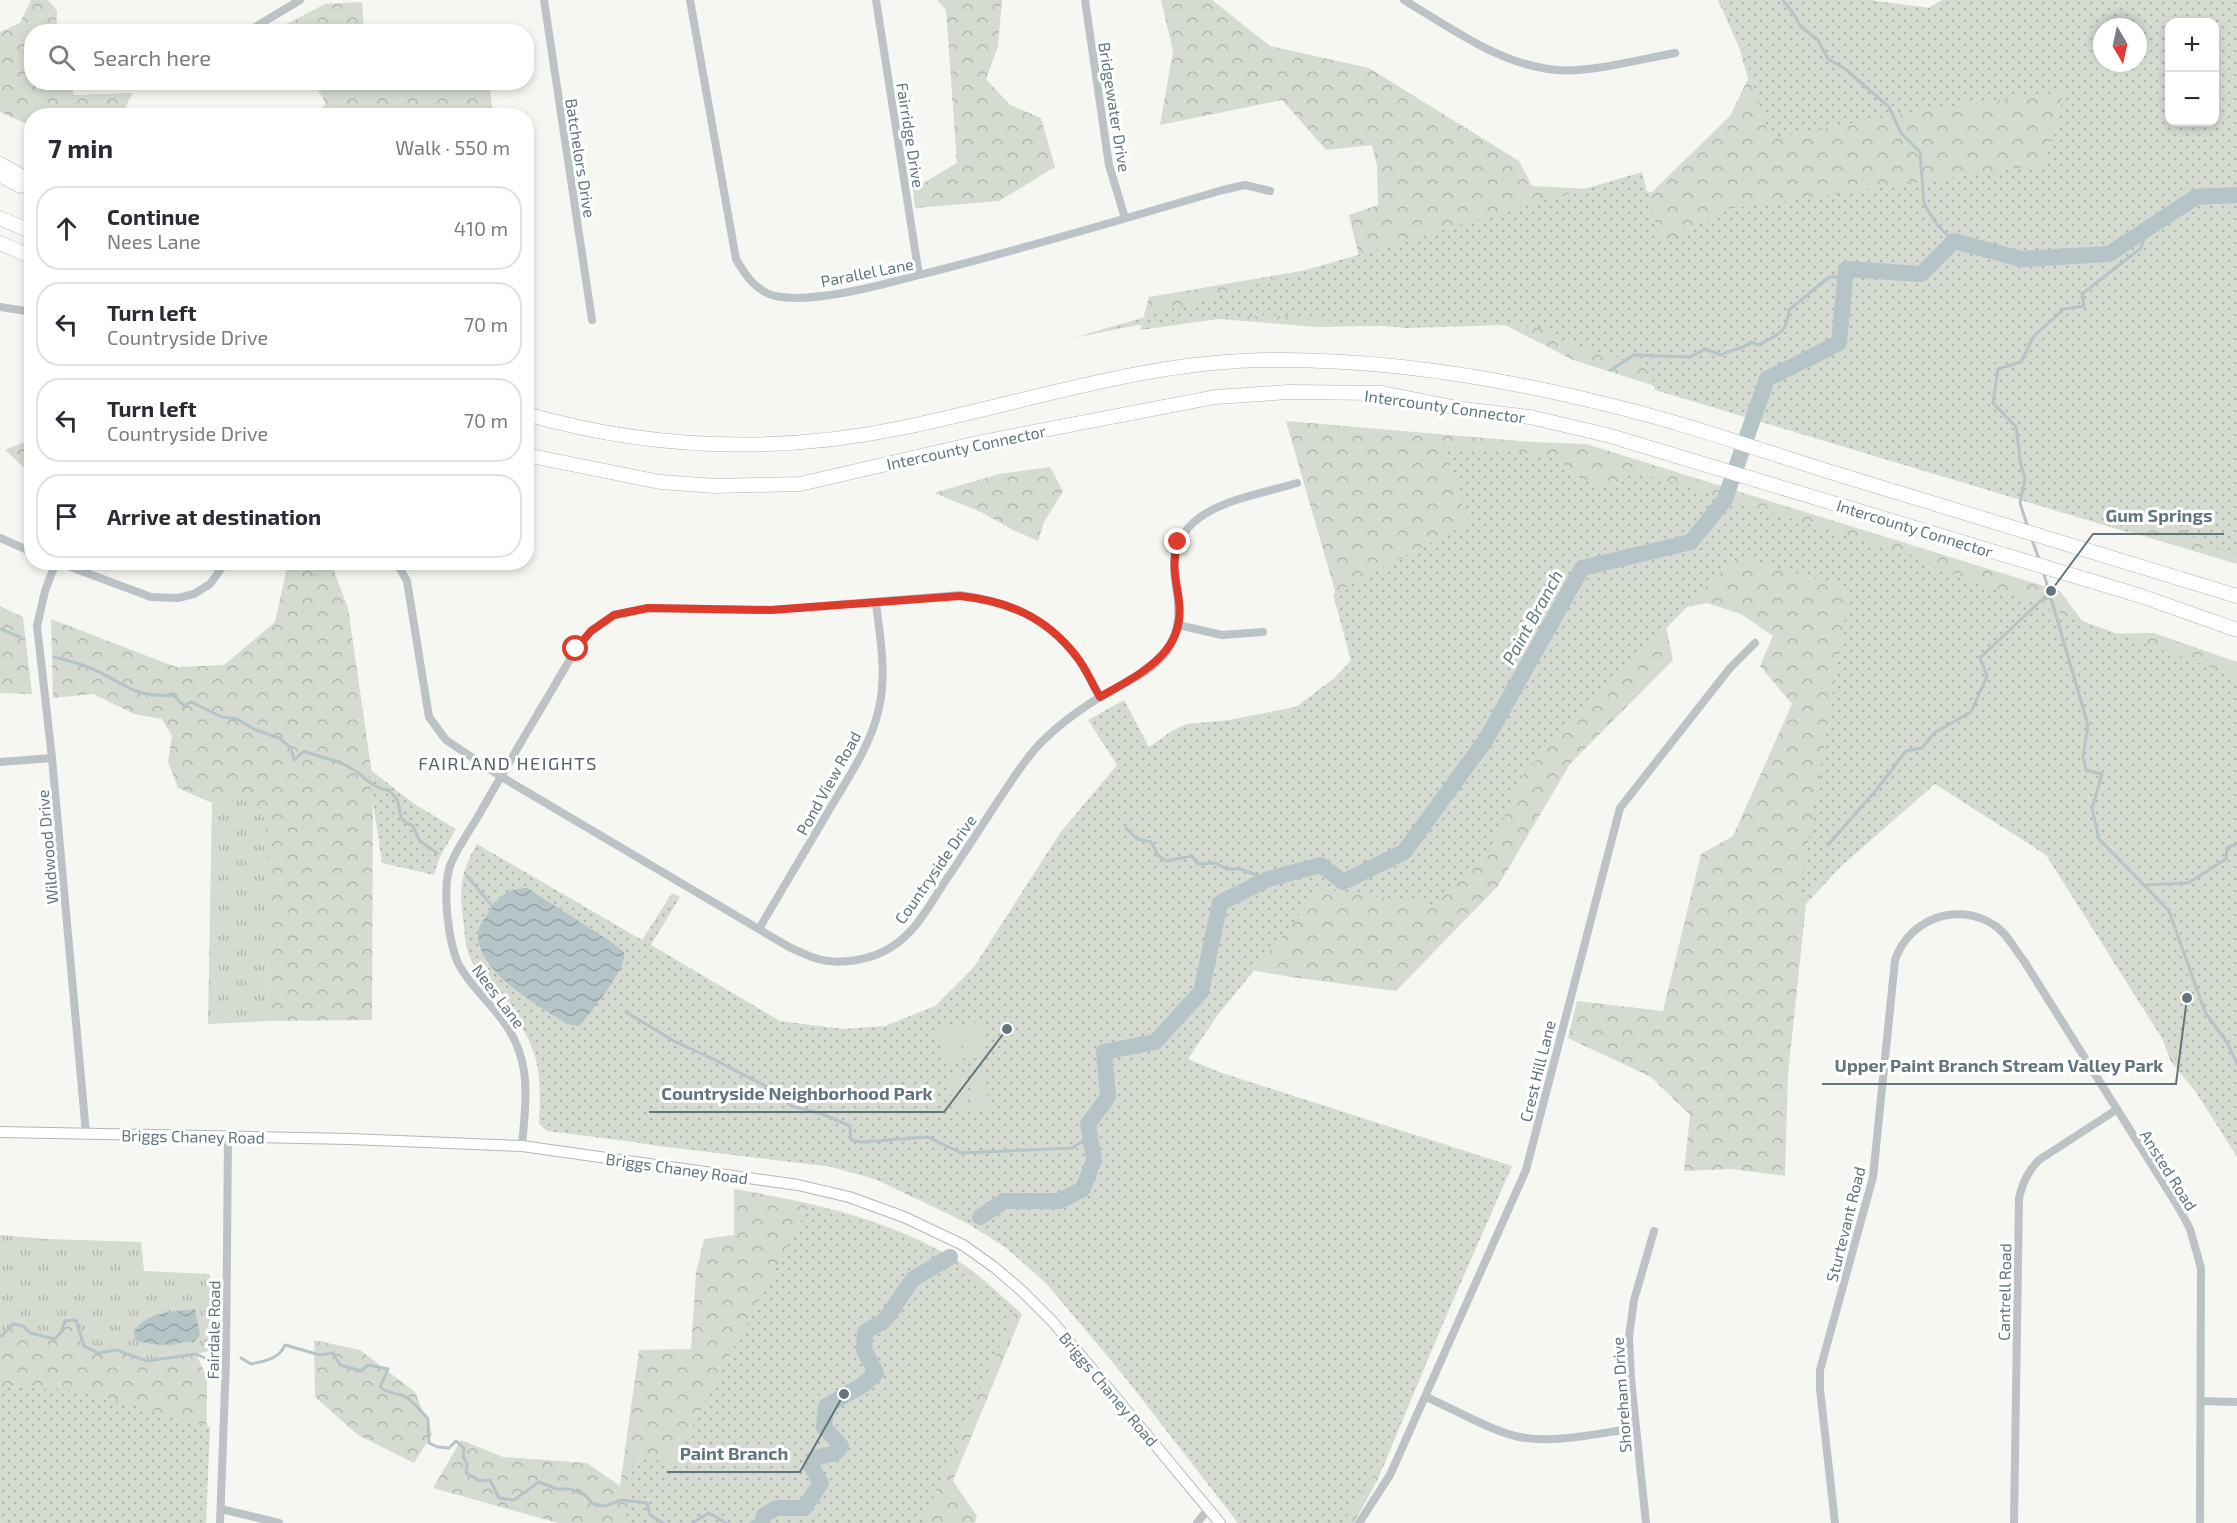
<!DOCTYPE html>
<meta charset="utf-8">
<style>
:root{--surface:#fff;--page:#f7f7f7;--text:#2b2b33;--muted:#7c7c81;--line:#e1e1e2}
body{margin:0;font-family:"Exo 2",sans-serif;background:var(--page);color:var(--text)}
.controls{position:absolute;right:18px;top:18px;display:grid;overflow:hidden;border-radius:12px;box-shadow:0 3px 9px #0003}
.controls button{width:54px;height:54px;display:grid;place-items:center;padding:0;border:0;border-bottom:2px solid var(--line);background:var(--surface);color:var(--text);font:30px sans-serif}
.compass{position:absolute;left:2093px;top:18px;width:54px;height:54px;border-radius:50%;background:var(--surface);box-shadow:0 3px 9px #0003;rotate:171deg}
.stop{position:absolute;width:18px;height:18px;margin:-14px;border:4px solid #dd3c2c;border-radius:50%;background:#fff}
.stop.end{background:#dd3c2c;border-color:#fff;box-shadow:0 2px 6px #0008}
.list{margin:0;padding:0;list-style:none}
h2{display:flex;justify-content:space-between;align-items:center;height:78px;margin:0;padding:0 24px;font-size:26px}
h2 small{font-size:20px;font-weight:400;color:var(--muted)}
.list li{display:grid;grid-template-columns:39px 1fr auto;gap:18px;align-items:center;box-sizing:border-box;height:84px;margin:0 12px 12px;padding:0 12px;border:2px solid var(--line);border-radius:24px}
.list b{display:block;font-size:22px;white-space:nowrap}
.list p{margin:0;font-size:20px;white-space:nowrap;color:var(--muted)}
.list em{font-size:20px;font-style:normal;color:var(--muted)}
.icon{flex:none;width:33px;height:33px;fill:none;stroke:currentColor;stroke-width:2;stroke-linecap:round;stroke-linejoin:round}
.map{position:relative;flex:none;width:2237px;height:1523px;overflow:hidden}
.search{position:absolute;background:var(--surface);box-shadow:0 3px 9px #0003;left:24px;top:24px;width:510px;height:66px;display:flex;align-items:center;gap:15px;box-sizing:border-box;padding:0 21px;border-radius:24px;color:var(--muted);font-size:22px}
.panel{position:absolute;background:var(--surface);box-shadow:0 3px 9px #0003;left:24px;top:108px;width:510px;height:462px;border-radius:24px}
.map>svg:first-child{display:block}
</style>
<div class="map">
<svg width="2237" height="1523" viewBox="0 0 2237 1523">
<defs>
<pattern id="grass-tufts" width="24" height="20" patternUnits="userSpaceOnUse" patternTransform="scale(1.5)"><rect width="24" height="20" fill="#d6dbd2"/><path d="M3 7l-1-3M5 7V3M7 7l1-3M15 17l-1-3M17 17v-4M19 17l1-3" fill="none" stroke="#b1b6b0"/></pattern>
<pattern id="forest-crowns" width="20" height="18" patternUnits="userSpaceOnUse" patternTransform="scale(1.5)"><rect width="20" height="18" fill="#d6dbd2"/><path d="M2 6a3 3 0 1 1 6 0M12 15a3 3 0 1 1 6 0" fill="none" stroke="#b1b6b0"/></pattern>
<pattern id="park-dots" width="8" height="8" patternUnits="userSpaceOnUse" patternTransform="scale(1.5)"><rect width="8" height="8" fill="#d6dbd2"/><path d="M2 2h.1M6 6h.1" fill="none" stroke="#b1b6b0" stroke-width="1.8" stroke-linecap="round"/></pattern>
<pattern id="water-waves" width="16" height="10" patternUnits="userSpaceOnUse" patternTransform="scale(1.5)"><rect width="16" height="10" fill="#b6c4c7"/><path d="M0 5q4-4 8 0t8 0" fill="none" stroke="#97a4a7"/></pattern>
</defs>
<rect width="100%" height="100%" fill="#f6f6f3"/>
<g fill="url(#grass-tufts)">
<path d="M249,798L267,820L269,1021L208,1024L212,803Z"/>
<path d="M0,1235L47,1239L141,1242L144,1271L210,1274V1351L177,1358L147,1361L116,1350L98,1353L84,1346L76,1321H65L61,1332L55,1339L47,1336L0,1335Z"/>
</g>
<g fill="url(#forest-crowns)" fill-rule="evenodd">
<path d="M31,0H48L57,11L56,31L32,32V82L70,83L74,95L133,93L121,115L32,116L31,126L0,112V32L20,23Z"/>
<path d="M937,0H1002L998,46L986,79L1010,105L1041,118L1055,167L999,201L915,208L913,189L957,163L946,10Z"/>
<path d="M1161,0H1212L1270,46L1369,68L1519,161L1532,186L1652,192L1730,116L1748,79L1739,47L1718,0H1871L1925,10L1942,0H2237V564L1879,457L1573,360L1474,309L1429,325L1317,327L1219,319L1140,330L1149,297L1360,261L1349,215L1378,205L1377,166L1372,145L1326,150L1282,100L1160,125L1173,51ZM2170,22H2214V122H2170ZM2102,27H2138V63H2102Z"/>
<path d="M362,2L364,31H284L281,27L325,4Z"/>
<path d="M314,83H489L493,115H316L326,104Z"/>
<path d="M1286,421L1533,442L1586,444L2060,591L2092,634L2154,633L2237,662V1141L2171,1062L2094,856L1937,763L1806,904L1788,1074L1785,1176L1731,1169L1684,1171L1690,1115L1651,1077L1568,1038L1577,1001L1663,1011L1701,854L1733,836L1792,704L1760,666L1773,636L1741,614L1707,603L1663,612L1673,660L1570,764L1498,886L1396,991L1291,977L1222,965L1180,1076L1506,1173L1378,1479L1354,1523H1261L1237,1510L1015,1246L854,1169L658,1146L549,1128L865,1108L1183,729L1310,704L1354,657Z"/>
<path d="M31,441H32L31,474L5,450L24,442Z"/>
<path d="M1050,467L1063,491L1044,522L1038,541L1013,530L981,512L934,493L999,474Z"/>
<path d="M288,563H331L348,608L373,781L372,1020L269,1021L266,820L249,799L212,803L178,788L168,762L172,736L162,719L134,714L93,694L53,698L51,619L176,667L224,665L275,622Z"/>
<path d="M0,606L23,617L32,694L0,693Z"/>
<path d="M734,1189C812,1202 890,1219 958,1261C981,1275 1002,1297 1022,1314L953,1481L977,1516L975,1523H558L433,1488L461,1440L503,1457L587,1463L620,1486L639,1350L691,1349L696,1273L704,1239L734,1235Z"/>
<path d="M76,1320L84,1346L98,1353L116,1350L147,1361L196,1354L207,1377L206,1523H0V1334L13,1324L23,1326L34,1334L55,1338L61,1332L65,1321Z"/>
<path d="M314,1340L360,1350L415,1392L432,1434L414,1463L358,1435L315,1397Z"/>
</g>
<g fill="url(#park-dots)" fill-rule="evenodd">
<path d="M1721,0H1869L1930,8L1946,0H2237V555C2226,551 2211,549 2201,542C2170,523 2159,492 2127,532L1655,390L1651,375L1641,364L1558,340L1544,329L1507,325L1405,328L1269,315L1177,321L1132,326L1073,338L1642,172L1661,244L1727,209L2042,165L2058,126L2063,92L1915,111L1770,139L1742,46ZM2214,22V122H2170V22ZM2102,27H2138V63H2102Z"/>
<path d="M1444,447L1516,451L1555,458L1592,484H1614L1633,471L1915,556L1920,562L2237,677V1157L2046,855L1935,784L1798,904L1850,589L1737,556L1524,773L1488,853L1433,904L1320,889L1217,1016L1188,1059L1219,1072L1512,1166L1387,1451C1375,1477 1355,1497 1344,1523H1238L1120,1371L1047,1284L1005,1247L946,1210L895,1185L832,1167L547,1131L539,1124C540,1097 542,1069 530,1043C516,1011 488,991 472,962C466,951 465,939 464,926C459,892 459,874 477,844L642,940L672,893L680,897L651,945L780,1021L843,1029L885,1026L935,1006L974,967L1060,833L1117,765L1088,720L1124,700L1149,747L1172,731L1186,724L1285,715L1352,665L1333,594L1469,523Z"/>
<path d="M368,768L413,803L456,829L440,857L434,875L382,863Z"/>
<path d="M809,1206C886,1221 958,1256 1015,1311L922,1523H625L634,1457L673,1463Z"/>
<path d="M0,1387L78,1390L210,1427L206,1523H0Z"/>
</g>
<g fill="#d6dbd2">
<path d="M981,1022L986,1057L965,1060L960,1025Z"/>
<path d="M958,1025L963,1061L943,1064L937,1028Z"/>
<path d="M985,1074L988,1108L973,1109L970,1076Z"/>
<path d="M965,1076L967,1109L952,1111L949,1077Z"/>
</g>
<g fill="url(#water-waves)">
<path d="M527,888L610,941L624,952C628,968 592,1010 581,1024L577,1026L567,1024C539,1006 478,973 478,935C478,927 483,921 487,915C499,896 503,890 527,888Z"/>
<path d="M195,1309L200,1335L194,1342C170,1343 159,1348 135,1340L134,1331C148,1311 173,1312 195,1309Z"/>
</g>
<g fill="none" stroke-linecap="round" stroke-linejoin="round">
<g stroke="#b6c4c7" stroke-width="3">
<path d="M1783,0L1795,16L1801,27L1818,40L1828,59L1844,68L1889,107L1901,133L1920,152L1924,204L1938,226L1954,241"/>
<path d="M1611,370L1634,355L1690,357L1705,349L1721,355C1732,349 1741,350 1751,342L1759,345C1780,333 1786,334 1789,310L1829,277H1845"/>
<path d="M2028,528L2020,503L2025,478L2021,466L2016,427L1993,403L1998,369L2021,362L2034,336L2064,309L2084,306L2082,294L2141,248L2147,229"/>
<path d="M2031,537L2040,562"/>
<path d="M2043,571L2088,725L2083,757L2086,770L2102,774L2092,808L2099,839L2169,911L2205,1012L2228,1044L2237,1064"/>
<path d="M0,629L20,637"/>
<path d="M54,657C66,660 79,663 90,668C125,682 130,698 173,695L184,706L191,702L222,717L237,719L256,730L279,738L291,748L294,760L304,751C318,757 338,760 349,767C364,775 372,789 389,790C392,794 397,798 398,802C401,815 398,820 413,826L420,841L437,853"/>
<path d="M1126,828L1137,839L1151,842L1158,855L1166,861L1192,856L1198,864L1216,863L1226,869H1240L1268,879"/>
<path d="M1828,845L1877,789L1906,751L1922,748L1934,733L1971,712L1987,676L1980,658L2051,591"/>
<path d="M467,876L492,906"/>
<path d="M2145,885L2188,883L2226,859L2227,848L2237,844"/>
<path d="M626,1012L674,1041L715,1060L777,1092L791,1106L822,1114L850,1126L851,1140L862,1142L928,1137L961,1153L1072,1148L1090,1136"/>
<path d="M0,1335L2,1336L13,1324L23,1326L30,1333L55,1339L61,1332L65,1321L76,1320L84,1346L98,1353L116,1350L147,1361L196,1354L209,1360"/>
<path d="M241,1358L251,1364C265,1361 279,1359 285,1345L320,1355L333,1353L340,1365L361,1371L368,1365L388,1369L380,1387C387,1394 398,1392 407,1398C415,1403 422,1412 428,1419L429,1443L438,1447L449,1448L456,1441L464,1448L463,1456L467,1464L466,1473L480,1481L490,1480L499,1498L514,1500L539,1482L557,1489H570L585,1495L593,1504L605,1506L622,1500L647,1503L650,1515L663,1523"/>
<path d="M692,1523L709,1513L726,1523"/>
<path d="M751,1523L764,1515"/>
</g>
<g stroke="#b6c4c7" stroke-width="16">
<path d="M980,1217L1004,1201H1059L1083,1189L1094,1160L1088,1124L1108,1097L1104,1052L1155,1042L1201,992L1220,903L1268,879L1321,865L1343,882L1404,852L1485,741L1582,568L1691,542L1725,499L1767,379L1839,343L1846,269L1921,274L1954,241L2021,259L2109,254L2196,197L2237,195"/>
<path d="M762,1523L764,1515L777,1508H804L821,1483L811,1466L815,1458L835,1453L841,1446L824,1427L826,1406L863,1385L876,1373L864,1350L865,1332L885,1320L913,1279L950,1257"/>
</g>
<g stroke="#b1b8bb" stroke-width="12">
<path id="secondary" d="M0,1132L350,1139L522,1146L798,1185L849,1197L904,1217L963,1245L994,1267L1022,1291L1053,1322L1220,1523"/>
</g>
<g stroke="#b0b5b8" stroke-width="15">
<g id="highway">
<path d="M0,164L32,182"/>
<path d="M0,175L21,186"/>
<path d="M0,218L32,232"/>
<path d="M0,243L32,257"/>
<path d="M526,414C649,449 776,454 901,428C1025,403 1146,360 1273,360C1388,359 1502,378 1613,406C1684,423 1754,448 1824,470C1962,512 2099,554 2237,596"/>
<path d="M526,455L660,482L715,486L800,484L982,442L1215,397L1289,392L1382,393L1462,409L1530,417L1607,435L2141,596L2237,630"/>
</g>
</g>
<g stroke="#bcc2c5" stroke-width="8">
<path d="M544,0L592,320"/>
<path d="M690,0L736,259C745,275 756,291 775,296C813,304 881,285 919,275C1021,250 1122,219 1223,190L1245,185L1270,191"/>
<path d="M876,0L919,275"/>
<path d="M1085,0L1109,165L1125,218"/>
<path d="M1404,0C1451,28 1500,65 1557,70C1590,73 1641,59 1675,53"/>
<path d="M247,32L300,0"/>
<path d="M0,307L32,312"/>
<path d="M0,538L32,552"/>
<path d="M56,562L45,591L37,626L52,758L86,1133"/>
<path d="M57,562L151,597L178,598L194,594L210,584L226,562"/>
<path d="M396,562L407,581L429,717L446,740L500,776L789,947C798,951 806,955 815,958C838,966 873,960 893,946C916,931 929,906 944,883C962,857 979,830 996,804C1009,785 1021,765 1036,748C1054,728 1076,712 1100,697C1121,684 1152,673 1167,651C1180,631 1180,609 1176,586C1161,507 1240,500 1297,483"/>
<path d="M1178,625L1222,635L1263,632"/>
<path d="M0,762L52,758"/>
<path d="M759,929C782,889 806,850 829,810C848,778 871,745 879,708C887,673 880,637 876,603"/>
<path d="M522,1146C526,1097 533,1058 500,1017C486,999 468,983 458,963C448,940 443,894 449,869C454,852 471,829 480,813C511,758 544,704 576,649L591,631L614,615L648,608L771,610L960,595C1008,601 1046,618 1076,656C1086,668 1092,684 1100,697"/>
<path d="M1426,1397C1452,1408 1489,1430 1515,1436C1551,1445 1599,1433 1636,1428"/>
<path d="M2201,1401L2237,1402"/>
<path d="M221,1509L279,1523"/>
<path d="M220,1523L226,1361L228,1137"/>
<path d="M1197,1523L1209,1508"/>
<path d="M1359,1523L1390,1475L1526,1170L1620,808L1730,668L1755,643"/>
<path d="M1646,1523L1631,1379L1629,1337L1634,1300L1654,1231"/>
<path d="M1835,1523L1820,1389V1370L1873,1177L1895,960C1909,919 1957,901 1994,925C2007,933 2015,950 2024,961L2179,1208L2190,1229L2201,1268L2200,1523"/>
<path d="M2014,1523L2019,1198C2023,1182 2028,1171 2039,1160L2116,1110"/>
</g>
<use href="#secondary" stroke="#fff" stroke-width="10"/>
<use href="#highway" stroke="#fff" stroke-width="14"/>
</g>
<g fill="none" stroke-linecap="round" stroke-linejoin="round">
<path stroke="#dd3c2c" stroke-width="8" d="M576,649L591,631L614,615L648,608L771,610L960,596C1008,601 1046,617 1076,656C1086,668 1092,684 1100,697C1138,675 1186,654 1179,601C1176,579 1171,563 1178,542"/>
</g>
<g text-anchor="middle" dominant-baseline="central" stroke-width="6" stroke-linejoin="round" paint-order="stroke">
<g font-size="16" fill="#62757d" stroke="#fff">
<text transform="translate(1115 107) rotate(81)">Bridgewater Drive</text>
<text transform="translate(911 135) rotate(81)">Fairridge Drive</text>
<text transform="translate(581 158) rotate(81)">Batchelors Drive</text>
<text transform="translate(867 272) rotate(-11)">Parallel Lane</text>
<text transform="translate(1445 406) rotate(8)">Intercounty Connector</text>
<text transform="translate(966 447) rotate(-12)">Intercounty Connector</text>
<text transform="translate(1915 528) rotate(17)">Intercounty Connector</text>
<text transform="translate(828 783) rotate(-61)">Pond View Road</text>
<text transform="translate(47 847) rotate(-95)">Wildwood Drive</text>
<text transform="translate(935 869) rotate(-55)">Countryside Drive</text>
<text transform="translate(499 996) rotate(53)">Nees Lane</text>
<text transform="translate(1537 1071) rotate(-76)">Crest Hill Lane</text>
<text transform="translate(193 1136) rotate(1)">Briggs Chaney Road</text>
<text transform="translate(677 1168) rotate(8)">Briggs Chaney Road</text>
<text transform="translate(2169 1170) rotate(58)">Ansted Road</text>
<text transform="translate(1845 1224) rotate(-76)">Sturtevant Road</text>
<text transform="translate(2004 1292) rotate(-89)">Cantrell Road</text>
<text transform="translate(213 1330) rotate(-89)">Fairdale Road</text>
<text transform="translate(1109 1389) rotate(50)">Briggs Chaney Road</text>
<text transform="translate(1621 1395) rotate(-94)">Shoreham Drive</text>
</g>
<g font-size="18" font-style="italic" fill="#627b7f" stroke="#fff">
<text transform="translate(1532 617) rotate(-61)">Paint Branch</text>
</g>
<g font-size="18" letter-spacing="1.5" fill="#546268" stroke="#fff">
<text x="508" y="763">FAIRLAND HEIGHTS</text>
</g>
</g>
<path fill="none" stroke="#62757d" stroke-width="2" d="M2051 591L2093 534H2224M2187 998L2176 1084H1822M1007 1029L944 1112H649M844 1394L800 1472H667"/>
<g fill="#62757d" stroke="#fff" stroke-width="2">
<circle cx="2051" cy="591" r="6"/>
<circle cx="2187" cy="998" r="6"/>
<circle cx="1007" cy="1029" r="6"/>
<circle cx="844" cy="1394" r="6"/>
</g>
<g font-size="18" text-anchor="middle" font-weight="bold" fill="#62757d" stroke="#fff" stroke-width="6" stroke-linejoin="round" paint-order="stroke">
<text x="2159" y="522">Gum Springs</text>
<text x="1999" y="1072">Upper Paint Branch Stream Valley Park</text>
<text x="797" y="1100">Countryside Neighborhood Park</text>
<text x="734" y="1460">Paint Branch</text>
</g>
</svg>
<div class="controls">
<button>+</button>
<button>−</button>
</div>
<svg class="compass" viewBox="-18 -18 36 36"><path d="M0-13l5 13h-10z" fill="#e53935"/><path d="M0 13l5-13h-10z" fill="#7c7c81"/></svg>
<div class="stop" style="left:576px;top:649px"></div>
<div class="stop end" style="left:1178px;top:542px"></div>
<div class="search"><svg class="icon" aria-label="search" viewBox="0 0 24 24"><circle cx="10" cy="10" r="6"/><path d="M15 15l6 6"/></svg>Search here</div>
<section class="panel">
<h2>7 min<small>Walk · 550 m</small></h2>
<ul class="list">
<li><svg class="icon" aria-label="ahead" viewBox="0 0 24 24"><path d="M12 20V5M6 11l6-6 6 6"/></svg><div><b>Continue</b><p>Nees Lane</p></div><em>410 m</em></li>
<li><svg class="icon" aria-label="left" viewBox="0 0 24 24"><path d="M17 20v-9H6M10 6l-5 5 5 5"/></svg><div><b>Turn left</b><p>Countryside Drive</p></div><em>70 m</em></li>
<li><svg class="icon" aria-label="left" viewBox="0 0 24 24"><path d="M17 20v-9H6M10 6l-5 5 5 5"/></svg><div><b>Turn left</b><p>Countryside Drive</p></div><em>70 m</em></li>
<li><svg class="icon" aria-label="arrive" viewBox="0 0 24 24"><path d="M6 21V4h12l-3 4 3 4H6"/></svg><div><b>Arrive at destination</b></div></li>
</ul>
</section>
</div>
